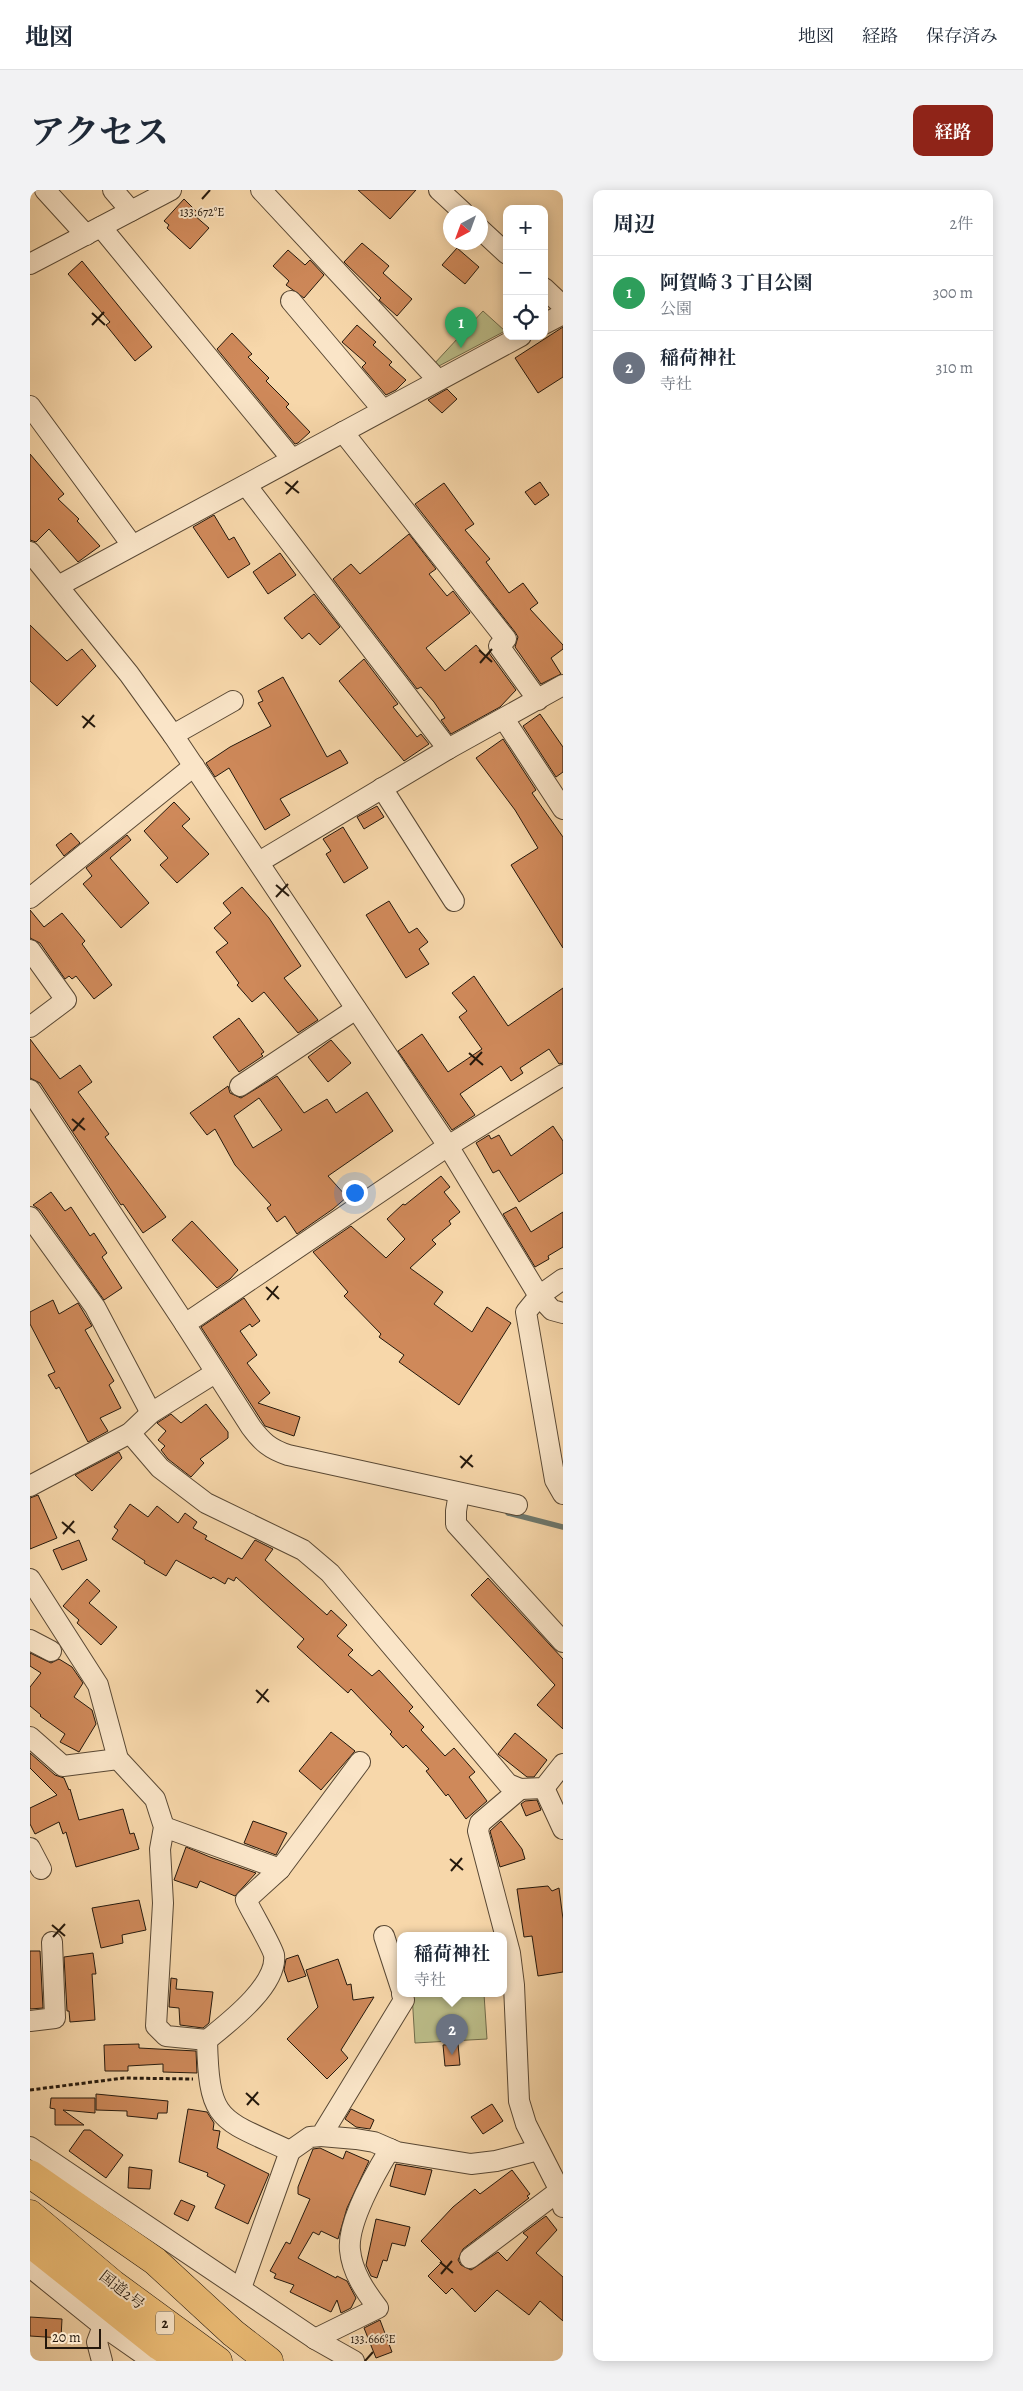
<!DOCTYPE html>
<html lang="ja">
<meta charset="utf-8">
<style>
:root{--surface:#fff;--page:#f2f2f3;--text:#1f2937;--muted:#747a83;--line:#e0e1e3;--accent:#8f2418}
body{margin:0;font-family:Alegreya,"Noto Serif JP",serif;background:var(--page);color:var(--text)}
.controls{position:absolute;right:15px;top:15px;display:grid;overflow:hidden;border-radius:10px;box-shadow:0 2px 12px #0003}
.controls button{width:45px;height:45px;display:grid;place-items:center;padding:0;border:0;border-bottom:1px solid var(--line);background:var(--surface);color:var(--text);font:25px sans-serif}
.compass{position:absolute;left:413px;top:15px;width:45px;height:45px;border-radius:50%;background:var(--surface);box-shadow:0 2px 12px #0003;rotate:221deg}
.scale{position:absolute;left:15px;bottom:12px;width:56px;box-sizing:border-box;padding-left:5px;border:2px solid #24180c;border-top:0;font-size:14px;line-height:18px;white-space:nowrap;color:#24180c;-webkit-text-stroke:4px #fae5c8;paint-order:stroke}
.you{position:absolute;left:324px;top:1002px;width:18px;height:18px;margin:-12px;border:4px solid #fff;border-radius:50%;background:#1a73e8;box-shadow:0 0 0 8px #1a73e833}
.badge{display:grid;place-items:center;width:32px;height:32px;border-radius:50%;background:var(--accent);color:#fff;font-size:16px;font-weight:700}
.pin{position:absolute;translate:-50% -41px;filter:drop-shadow(0 1px 2px #0008)}
.pin::after{content:'';position:absolute;top:26px;width:18px;height:15px;background:inherit;clip-path:polygon(0 0,100% 0,50% 100%)}
.popup{position:absolute;left:367px;top:1742px;width:110px;height:65px;box-sizing:border-box;display:grid;place-content:center;border-radius:10px;background:var(--surface);filter:drop-shadow(0 1px 4px #0005);font-size:16px;white-space:nowrap;color:var(--muted)}
.popup b{font-size:19px;color:var(--text)}
.popup::after{content:'';position:absolute;left:50%;top:100%;margin-left:-10px;border:10px solid transparent;border-top-color:var(--surface)}
.list{margin:0;padding:0;list-style:none}
h2{display:flex;justify-content:space-between;align-items:center;height:65px;margin:0;padding:0 20px;font-size:21px}
h2 small{font-size:16px;font-weight:400;color:var(--muted)}
.list li{display:grid;grid-template-columns:32px 1fr auto;gap:15px;align-items:center;box-sizing:border-box;height:75px;padding:0 20px;border-top:1px solid var(--line)}
.list b{display:block;font-size:19px;white-space:nowrap}
.list p{margin:0;font-size:16px;white-space:nowrap;color:var(--muted)}
.list em{font-size:16px;font-style:normal;color:var(--muted)}
.icon{flex:none;width:28px;height:28px;fill:none;stroke:currentColor;stroke-width:2;stroke-linecap:round;stroke-linejoin:round}
.map{position:relative;flex:none;width:533px;height:2171px;overflow:hidden;border-radius:10px}
header{display:flex;align-items:center;gap:30px;box-sizing:border-box;height:70px;padding:0 25px;background:var(--surface);border-bottom:1px solid var(--line)}
header strong{font-size:24px}
nav{display:flex;gap:28px;margin-inline-start:auto;font-size:18px}
.intro{display:flex;align-items:center;justify-content:space-between;box-sizing:border-box;height:120px;padding:0 30px}
h1{margin:0;font-size:35px}
.button{padding:12px 22px;border-radius:10px;background:var(--accent);color:#fff;font-size:18px;font-weight:700}
main{display:flex;gap:30px;padding:0 30px}
aside{flex:1;background:var(--surface);border-radius:10px;box-shadow:0 2px 12px #0003}
.map>svg:first-child{display:block}
</style>
<header>
<strong>地図</strong>
<nav><a>地図</a><a>経路</a><a>保存済み</a></nav>
</header>
<div class="intro"><h1>アクセス</h1><a class="button">経路</a></div>
<main>
<div class="map">
<svg width="533" height="2171" viewBox="0 0 533 2171">
<rect width="100%" height="100%" fill="#f7d7aa"/>
<filter id="stains"><feTurbulence type="fractalNoise" baseFrequency=".004" numOctaves="4"/><feColorMatrix values="0 0 0 0 .2 0 0 0 0 .09 0 0 0 0 .02 0 0 0 .5 -.17"/></filter>
<radialGradient id="worn" r=".72"><stop offset=".6" stop-color="#630" stop-opacity="0"/><stop offset="1" stop-color="#630" stop-opacity=".3"/></radialGradient>
<g fill="#bcbe8a" stroke="#706b4b">
<path d="M453,121L475,141L407,177L404,174Z"/>
<path d="M382,1804H454L457,1849L385,1853Z"/>
</g>
<g fill="none" stroke-linecap="round" stroke-linejoin="round">
<path stroke="#6d786e" stroke-width="5.5" d="M478,1323L533,1337"/>
</g>
<g fill="#cf895a" stroke="#24180c" fill-rule="evenodd">
<path d="M328,0H386L360,29Z"/>
<path d="M154,9L167,22L164,25L179,38L160,59L137,38L139,35L134,31Z"/>
<path d="M332,53L359,76L353,83L382,109L367,126L349,110L351,108L314,72Z"/>
<path d="M427,58L449,77L435,94L412,75Z"/>
<path d="M258,60L275,75L280,70L294,85L274,108L256,95L259,91L243,76Z"/>
<path d="M52,71L122,157L105,171L76,135L80,132L38,84Z"/>
<path d="M327,135L346,152L343,155L362,172L359,175L376,190L366,200L356,205L332,177L336,173L312,152Z"/>
<path d="M533,137V187L508,203L485,168Z"/>
<path d="M202,143L222,164L218,167L239,188L236,191L259,214L256,217L280,242L268,253L265,254L187,159Z"/>
<path d="M417,199L427,209L412,223L398,210Z"/>
<path d="M0,264L34,304L28,309L49,329L47,331L70,356L48,372L19,339L6,352L0,350Z"/>
<path d="M510,292L519,305L505,315L495,302Z"/>
<path d="M414,293L444,334L435,340L460,369L456,372L479,403L493,393L508,413L500,419L533,455V459L521,468L531,484L511,494L485,457L488,447L485,442L385,314Z"/>
<path d="M184,325L199,350L204,347L220,374L198,388L163,337Z"/>
<path d="M379,344L406,379L399,384L417,406L423,401L440,423L396,458L415,481L446,455L456,467L459,463L486,500L470,517L421,544L411,530L415,528L404,512L391,497L387,499L303,389L321,374L330,384Z"/>
<path d="M250,363L266,385L238,404L223,382Z"/>
<path d="M284,404L310,437L290,455L279,443L272,449L254,428Z"/>
<path d="M0,435L37,471L52,459L66,476L27,516L0,491Z"/>
<path d="M334,469L368,514L363,517L387,547L391,544L399,554L374,571L309,491Z"/>
<path d="M253,487L297,567L310,560L318,573L250,609L260,625L235,640L199,578L185,587L176,573L200,557L241,536L228,513L233,511L228,501Z"/>
<path d="M510,524L533,557V582L526,587L493,536Z"/>
<path d="M473,549L506,600L502,603L533,647V758L481,675L508,658L485,620L446,568Z"/>
<path d="M144,612L160,629L152,636L179,664L147,693L130,675L138,668L114,641Z"/>
<path d="M347,616L354,627L334,639L327,627Z"/>
<path d="M313,637L338,678L314,693L296,664L301,661L293,649Z"/>
<path d="M41,643L50,653L34,666L26,655Z"/>
<path d="M97,645L101,650L80,668L119,713L91,738L53,694L62,686L56,678Z"/>
<path d="M212,697L239,728L271,776L254,788L288,830L268,843L234,802L222,812L207,795L209,793L186,762L198,753L184,738L201,723L193,713Z"/>
<path d="M359,711L379,743L387,738L398,752L389,759L399,774L376,788L336,725Z"/>
<path d="M0,720L14,737L32,723L55,751L52,754L82,795L64,809L46,786L42,789L39,786L35,789L10,753L0,748Z"/>
<path d="M444,786L478,836L533,798V873L529,874L519,859L490,878L493,883L481,891L471,876L430,904L445,925L422,940L368,861L392,844L418,882L452,859L429,827L437,821L422,803Z"/>
<path d="M209,828L234,862L231,864L233,866L209,882L183,847Z"/>
<path d="M0,849L30,889L50,875L62,892L48,902L79,944L75,947L136,1027L113,1043L93,1014L91,1015L10,893L0,888Z"/>
<path d="M301,850L321,873L298,892L278,867Z"/>
<path d="M247,886L274,923L297,909L306,923L337,902L363,941L298,986L317,1007L303,1019L267,1044L255,1026L247,1032L237,1018L241,1015L205,975L185,939L177,945L160,923L198,896L200,903L211,908ZM229,908L252,940L223,958L204,926Z"/>
<path d="M523,936L533,951V983L489,1012L469,980L463,983L446,953L459,945L461,949L469,945L481,966Z"/>
<path d="M411,986L420,997L414,1002L430,1022L419,1031L421,1034L402,1050L406,1054L380,1078L413,1102L404,1114L442,1142L457,1117L481,1133L429,1215L369,1172L374,1165L349,1147L351,1144L314,1106L318,1102L283,1062L321,1036L356,1068L375,1049L357,1029L373,1014L375,1015Z"/>
<path d="M21,1002L35,1021L41,1017L60,1046L64,1043L77,1063L72,1067L92,1098L74,1110L10,1020L3,1015Z"/>
<path d="M486,1017L501,1042L533,1022V1057L518,1066L519,1069L505,1077L473,1024Z"/>
<path d="M162,1031L208,1080L200,1089L187,1098L142,1050Z"/>
<path d="M214,1108L230,1131L222,1137L220,1134L210,1141L227,1165L217,1173L240,1203L228,1213L270,1227L264,1246L235,1236L171,1137Z"/>
<path d="M23,1110L29,1124L48,1113L62,1136L55,1140L84,1191L79,1195L91,1218L70,1228L78,1241L58,1252L29,1197L26,1199L18,1185L25,1182L0,1134V1122Z"/>
<path d="M176,1214L198,1242V1248L170,1269L174,1273L161,1287L138,1269L131,1260L135,1256L128,1250L136,1241L127,1233L141,1224L151,1233Z"/>
<path d="M89,1262L92,1268L62,1301L45,1285Z"/>
<path d="M8,1305L27,1348L0,1359V1308Z"/>
<path d="M100,1314L118,1327L127,1316L148,1333L155,1323L167,1332L163,1338L177,1346L175,1349L212,1369L225,1350L243,1359L235,1370L297,1425L301,1420L317,1435L307,1446L323,1460L318,1465L342,1486L349,1480L383,1517L379,1521L394,1537L391,1540L415,1566L424,1558L445,1582L439,1587L457,1611L436,1629L418,1604L416,1606L396,1581L399,1579L376,1555L373,1558L360,1544L362,1542L321,1499L318,1503L267,1457L274,1449L206,1387L204,1391L198,1388L195,1394L183,1387L181,1389L146,1370L136,1386L114,1373L115,1371L82,1349L88,1340L84,1337Z"/>
<path d="M49,1350L57,1370L32,1380L23,1360Z"/>
<path d="M458,1388L533,1469V1539L507,1515L525,1495L441,1405Z"/>
<path d="M57,1389L70,1401L59,1413L87,1437L71,1455L47,1433L49,1430L33,1416Z"/>
<path d="M0,1463L21,1473L29,1469L42,1477L53,1493L44,1507L62,1520L66,1534L49,1562L30,1552L35,1544L10,1526L11,1525L0,1516V1497L11,1483L0,1476Z"/>
<path d="M301,1542L325,1561L291,1600L269,1581Z"/>
<path d="M485,1543L517,1570L504,1587H497L468,1564Z"/>
<path d="M0,1563L25,1585L34,1588L39,1600L40,1599L49,1630L93,1619L100,1644L104,1643L109,1659L46,1677L36,1642L33,1644L29,1632L5,1644L0,1634V1618L27,1605L0,1578Z"/>
<path d="M507,1610L511,1620L496,1626L491,1614L495,1611Z"/>
<path d="M223,1631L257,1643L246,1665L214,1653Z"/>
<path d="M471,1631L492,1659L495,1669L470,1677L460,1641Z"/>
<path d="M156,1657L180,1667L226,1683L205,1706L170,1691L167,1698L144,1690Z"/>
<path d="M518,1696L522,1701L529,1698L533,1729V1782L508,1786L502,1746L494,1747L487,1699Z"/>
<path d="M109,1710L116,1740L92,1745L93,1753L71,1758L62,1718Z"/>
<path d="M0,1761H10L13,1818L0,1819Z"/>
<path d="M63,1763L66,1784H62L65,1830L40,1832L39,1821H37L34,1767Z"/>
<path d="M268,1765L276,1786L258,1792L254,1780L256,1769Z"/>
<path d="M308,1769L317,1795L321,1794L323,1810L344,1807L311,1860L318,1868L297,1889L257,1849L288,1817L276,1780Z"/>
<path d="M141,1788L147,1789L146,1799L183,1802L179,1833L173,1838L150,1835L149,1818L139,1817Z"/>
<path d="M109,1854V1858L166,1861L167,1883L133,1882V1874L98,1876V1881H75L74,1855Z"/>
<path d="M428,1854L430,1875L415,1876L413,1855Z"/>
<path d="M66,1904L138,1911L137,1923H128L127,1929L97,1926V1921L66,1920Z"/>
<path d="M21,1908H65V1923L33,1920L54,1935H25V1919L20,1918Z"/>
<path d="M462,1914L473,1931L453,1944L441,1927Z"/>
<path d="M158,1919L177,1922L184,1933L183,1940L190,1941L187,1958L239,1984L218,2034L185,2018L195,1995L177,1986L178,1983L149,1972Z"/>
<path d="M321,1919L344,1930L340,1939L326,1937L315,1929Z"/>
<path d="M54,1940H60L93,1965L76,1988L39,1961Z"/>
<path d="M290,1958L313,1969L316,1961L339,1971L317,2018L308,2049L291,2041L289,2045L283,2042L268,2068L306,2088L307,2086L317,2091L326,2108L321,2118L311,2123L307,2110L301,2122L260,2102L264,2095L244,2088L246,2084L240,2081L256,2052L260,2054L280,2009L268,2004V1997L283,1959Z"/>
<path d="M366,1974L402,1980L395,2005L360,1996Z"/>
<path d="M99,1977L122,1980L120,1999L98,1998Z"/>
<path d="M482,1980L500,2004L497,2006L499,2008L433,2059L428,2070L431,2075L441,2080L468,2062L477,2071L498,2047L493,2043L516,2026L527,2040L506,2063L533,2087V2131L510,2111L499,2125L467,2100L445,2122L422,2098L416,2104L398,2086L412,2072L391,2051L423,2017L445,1999L450,2004Z"/>
<path d="M151,2010L165,2016L158,2031L144,2024Z"/>
<path d="M346,2029L380,2037L375,2056L362,2053L357,2071L353,2070L347,2088L341,2086L336,2075Z"/>
<path d="M0,2127L32,2129L31,2148L0,2146Z"/>
<path d="M350,2130L362,2162L346,2168L334,2138Z"/>
</g>
<g fill="none" stroke-linecap="round" stroke-linejoin="round">
<g stroke="#594834" stroke-width="22">
<g id="minor">
<path d="M15,0L56,45"/>
<path d="M83,0L101,21"/>
<path d="M231,0L408,190"/>
<path d="M409,0L433,22"/>
<path d="M71,37L262,269"/>
<path d="M450,39L477,64"/>
<path d="M0,74L141,0"/>
<path d="M514,98L533,116"/>
<path d="M261,111L353,220"/>
<path d="M514,134L533,124"/>
<path d="M0,216L102,355"/>
<path d="M313,242L476,449L469,456L508,510"/>
<path d="M216,295L418,559"/>
<path d="M0,362L99,484L143,545L418,956L509,1106L522,1120L533,1123"/>
<path d="M30,395L491,146"/>
<path d="M474,529L533,619"/>
<path d="M143,545L203,511"/>
<path d="M352,598L424,711"/>
<path d="M229,672L418,559L533,495"/>
<path d="M0,708L164,576"/>
<path d="M0,760L36,810L0,837"/>
<path d="M210,896L326,819"/>
<path d="M0,900L155,1134"/>
<path d="M0,1027L65,1117L121,1223"/>
<path d="M533,1089L509,1106L496,1122L525,1290L533,1304"/>
<path d="M100,1243L130,1278L176,1313L273,1360L300,1383L478,1594L490,1599L514,1598L533,1574"/>
<path d="M0,1296L100,1243L121,1223L185,1183"/>
<path d="M429,1303L426,1321V1334L533,1452"/>
<path d="M487,1315L258,1265C240,1259 232,1252 221,1237L155,1134L418,956L533,885"/>
<path d="M0,1389L68,1495L88,1569L125,1609L134,1637L130,1659L133,1713L126,1836L136,1846L177,1850C179,1933 189,1928 260,1961L211,2098"/>
<path d="M0,1450L21,1461"/>
<path d="M0,1547L33,1576L88,1569"/>
<path d="M514,1598L533,1639"/>
<path d="M490,1599L450,1633L448,1641L480,1763L484,1795L489,1911L496,1934L529,1999L533,2017"/>
<path d="M134,1637L250,1679L216,1710C221,1721 242,1756 244,1765C248,1795 198,1833 177,1850"/>
<path d="M0,1658L11,1679"/>
<path d="M250,1679L330,1572"/>
<path d="M354,1746L371,1798"/>
<path d="M0,1831L25,1828L22,1752"/>
<path d="M291,1946L326,1949L344,1952L367,1962L441,1974L466,1971L508,1960"/>
<path d="M0,1957L285,2149L324,2171"/>
<path d="M260,1961L280,1947L291,1946L374,1810L372,1804"/>
<path d="M440,2068L533,1998"/>
<path d="M0,2077L73,2136L123,2171"/>
<path d="M285,2149L348,2118C335,2101 322,2082 320,2060C317,2033 346,1982 360,1959"/>
<path d="M72,2171L67,2152L73,2136"/>
</g>
</g>
<g stroke="#24180c" stroke-width="29">
<g id="trunk">
<path d="M0,1984L125,2071L203,2143L239,2171"/>
<path d="M0,2024L83,2094L188,2171"/>
<path d="M0,2053L129,2156L153,2171"/>
</g>
</g>
<path stroke="#24180c" stroke-width="3" stroke-dasharray="4 2.5" stroke-linecap="butt" d="M0,1900L94,1888L163,1889"/>
<use href="#minor" stroke="#fae5c8" stroke-width="20"/>
<use href="#trunk" stroke="#ecbc75" stroke-width="28"/>
</g>
<path fill="none" stroke="#24180c" stroke-width="2" d="M172,9L180,0M62,123L75,135M62,135L74,122M255,292L269,303M256,304L268,291M449,460L462,472M450,473L462,459M52,526L65,537M53,538L64,525M246,695L259,706M246,707L258,694M439,863L453,875M440,875L452,862M42,929L55,940M43,941L54,928M236,1097L249,1109M237,1110L248,1096M430,1266L443,1277M431,1278L442,1265M32,1332L45,1343M33,1344L44,1331M226,1500L239,1512M227,1513L238,1499M420,1669L433,1680M421,1681L432,1668M22,1735L35,1746M23,1747L35,1734M216,1903L229,1915M217,1915L228,1902M410,2072L423,2083M411,2084L422,2071M335,2171L343,2162"/>
<g text-anchor="middle" dominant-baseline="central" stroke-width="4" stroke-linejoin="round" paint-order="stroke">
<rect fill="#fae5c8" stroke="#645644" stroke-width="1" x="126" y="2121.5" width="18" height="23" rx="4"/>
<g font-size="14" font-weight="bold" fill="#24180c">
<text x="135" y="2133">2</text>
</g>
<g font-size="15" fill="#24180c" stroke="#fae5c8">
<text transform="translate(92 2100) rotate(38)">国道2号</text>
</g>
</g>
<g font-size="12" text-anchor="middle" fill="#24180c" stroke="#fae5c8" stroke-width="4" stroke-linejoin="round" paint-order="stroke">
<text x="172" y="26">133.672°E</text>
<text x="343" y="2153">133.666°E</text>
</g>
<rect width="100%" height="100%" filter="url(#stains)"/>
<rect width="100%" height="100%" fill="url(#worn)"/>
</svg>
<div class="controls">
<button>+</button>
<button>−</button>
<button><svg class="icon" aria-label="locate" viewBox="0 0 24 24"><circle cx="12" cy="12" r="6"/><path d="M12 2v4M12 18v4M2 12h4M18 12h4"/></svg></button>
</div>
<svg class="compass" viewBox="-18 -18 36 36"><path d="M0-13l5 13h-10z" fill="#e53935"/><path d="M0 13l5-13h-10z" fill="#747a83"/></svg>
<div class="scale">20 m</div>
<div class="you"></div>
<div class="pin badge" style="left:431px;top:158px;background:#2e9e5b">1</div>
<div class="pin badge" style="left:422px;top:1865px;background:#6b7280">2</div>
<div class="popup"><b>稲荷神社</b>寺社</div>
</div>
<aside>
<h2>周辺<small>2件</small></h2>
<ul class="list">
<li><span class="badge" style="background:#2e9e5b">1</span><div><b>阿賀崎３丁目公園</b><p>公園</p></div><em>300 m</em></li>
<li><span class="badge" style="background:#6b7280">2</span><div><b>稲荷神社</b><p>寺社</p></div><em>310 m</em></li>
</ul>
</aside>
</main>
